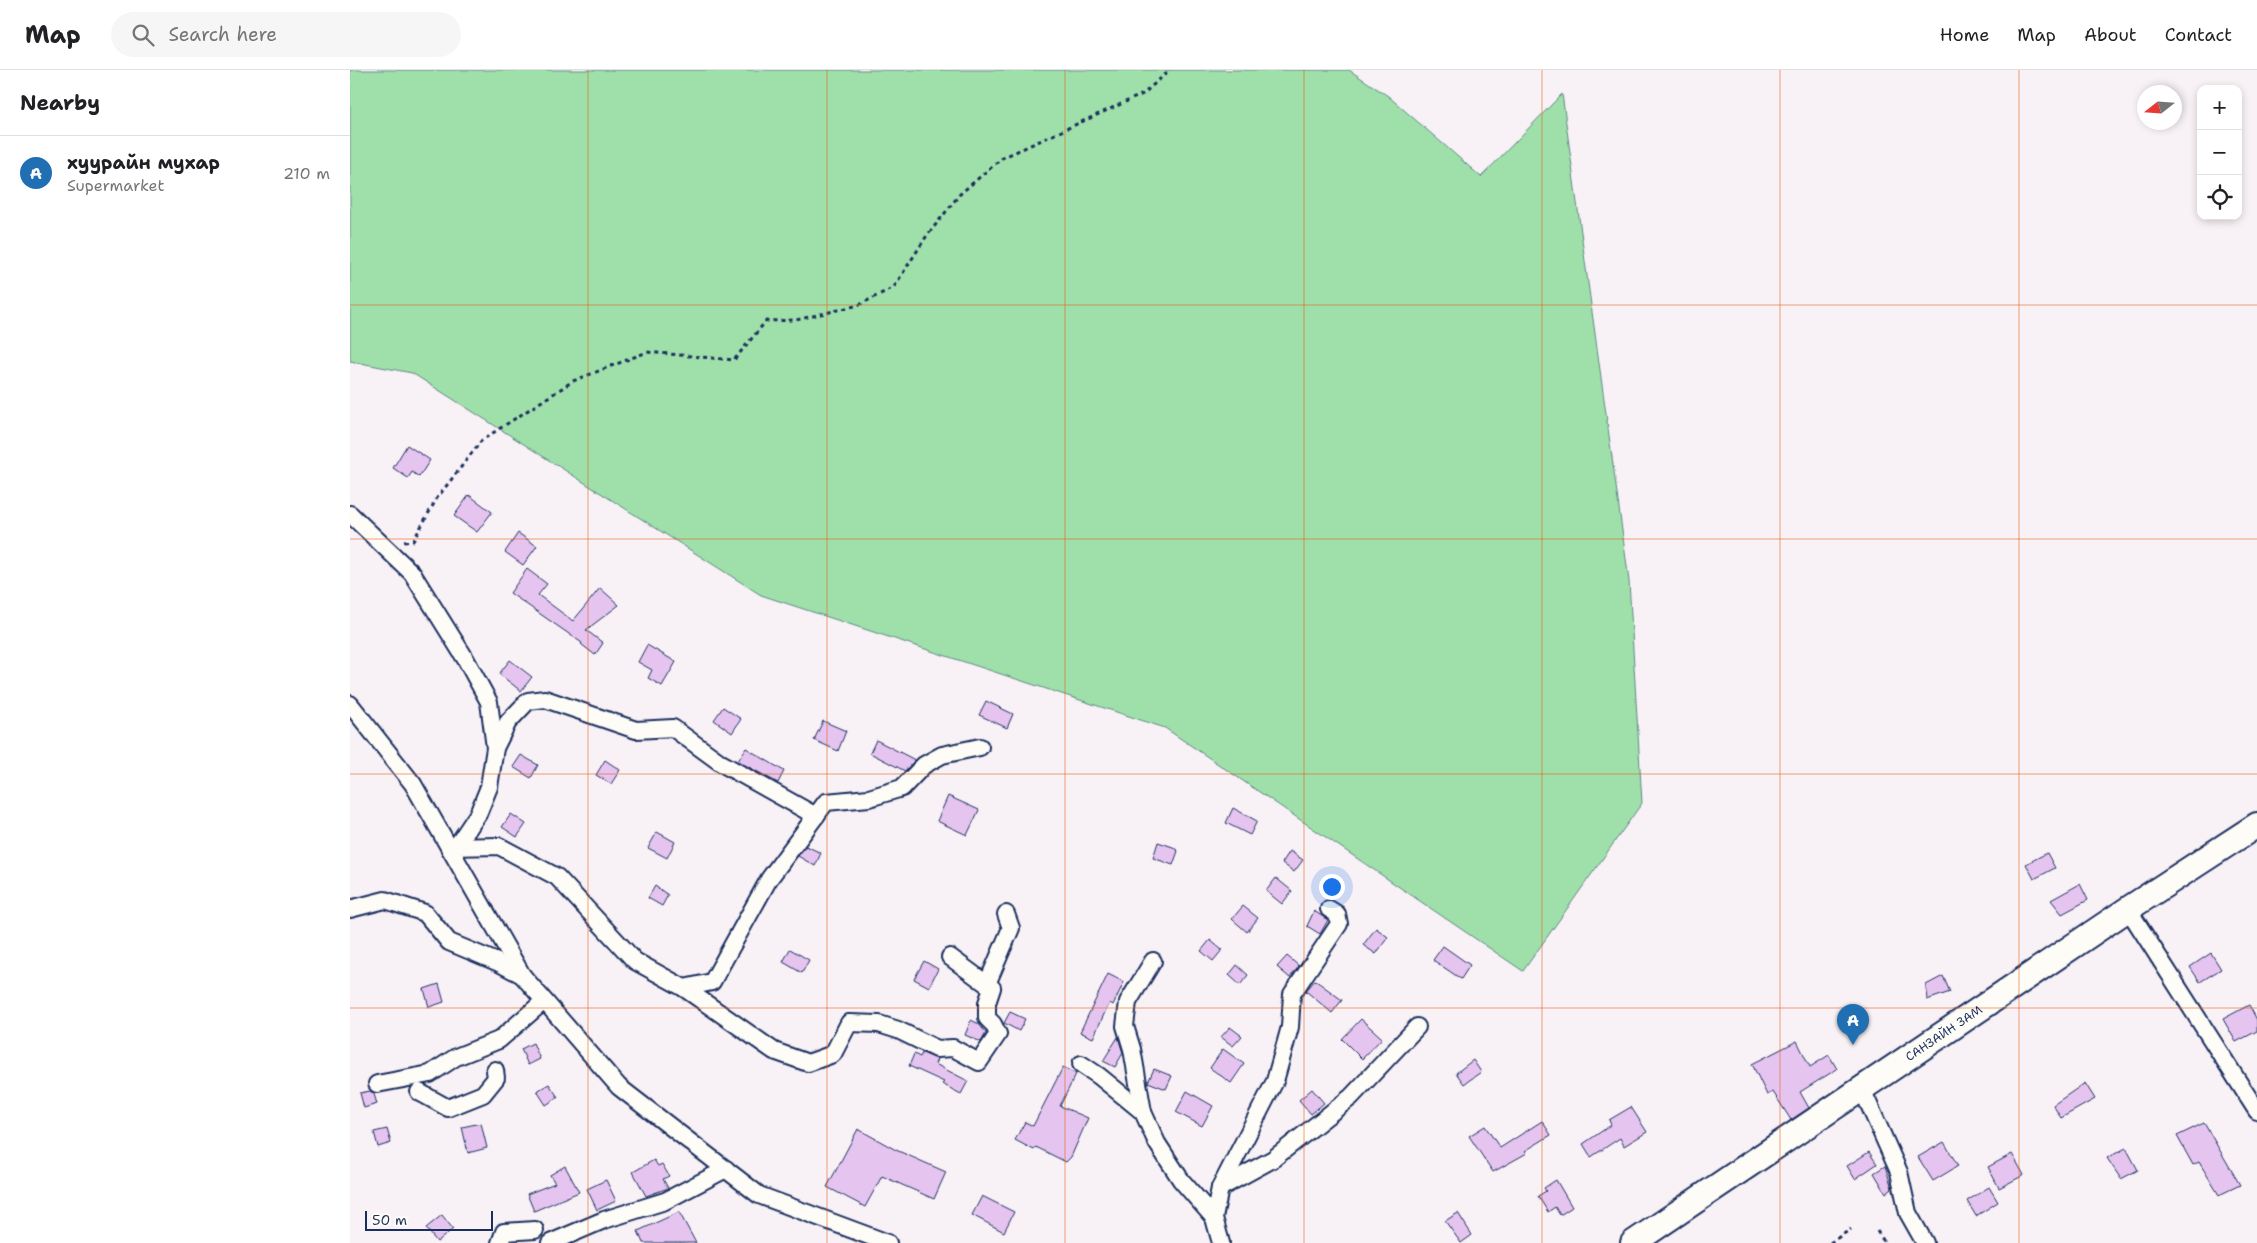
<!DOCTYPE html>
<meta charset="utf-8">
<style>
:root{--surface:#fff;--page:#f6f6f6;--text:#202124;--muted:#757577;--line:#e0e0e0;--accent:#1f6fb2}
body{margin:0;font-family:"Shantell Sans",sans-serif;background:var(--page);color:var(--text)}
.controls{position:absolute;right:15px;top:15px;display:grid;overflow:hidden;border-radius:10px;box-shadow:0 2px 8px #0003}
.controls button{width:45px;height:45px;display:grid;place-items:center;padding:0;border:0;border-bottom:1px solid var(--line);background:var(--surface);color:var(--text);font:25px sans-serif}
.compass{position:absolute;left:1787px;top:15px;width:45px;height:45px;border-radius:50%;background:var(--surface);box-shadow:0 2px 8px #0003;rotate:253deg}
.scale{position:absolute;left:15px;bottom:12px;width:128px;box-sizing:border-box;padding-left:5px;border:2px solid #1b2f5e;border-top:0;font-size:14px;line-height:18px;white-space:nowrap;color:#1b2f5e;-webkit-text-stroke:4px #fdfcf7;paint-order:stroke}
.you{position:absolute;left:981px;top:816px;width:18px;height:18px;margin:-12px;border:4px solid #fff;border-radius:50%;background:#1a73e8;box-shadow:0 0 0 8px #1a73e833}
.badge{display:grid;place-items:center;width:32px;height:32px;border-radius:50%;background:var(--accent);color:#fff;font-size:16px;font-weight:700}
.pin{position:absolute;translate:-50% -41px;filter:drop-shadow(0 1px 2px #0008)}
.pin::after{content:'';position:absolute;top:26px;width:18px;height:15px;background:inherit;clip-path:polygon(0 0,100% 0,50% 100%)}
.list{margin:0;padding:0;list-style:none}
h2{display:flex;justify-content:space-between;align-items:center;height:65px;margin:0;padding:0 20px;font-size:21px}
h2 small{font-size:16px;font-weight:400;color:var(--muted)}
.list li{display:grid;grid-template-columns:32px 1fr auto;gap:15px;align-items:center;box-sizing:border-box;height:75px;padding:0 20px;border-top:1px solid var(--line)}
.list b{display:block;font-size:19px;white-space:nowrap}
.list p{margin:0;font-size:16px;white-space:nowrap;color:var(--muted)}
.list em{font-size:16px;font-style:normal;color:var(--muted)}
.icon{flex:none;width:28px;height:28px;fill:none;stroke:currentColor;stroke-width:2;stroke-linecap:round;stroke-linejoin:round}
.map{position:relative;flex:none;width:1907px;height:1173px;overflow:hidden}
header{display:flex;align-items:center;gap:30px;box-sizing:border-box;height:70px;padding:0 25px;background:var(--surface);border-bottom:1px solid var(--line)}
header strong{font-size:24px}
nav{display:flex;gap:28px;margin-inline-start:auto;font-size:18px}
.search{width:350px;height:45px;background:var(--page);display:flex;align-items:center;gap:12px;box-sizing:border-box;padding:0 18px;border-radius:28px;color:var(--muted);font-size:19px}
main{display:flex}
aside{flex:1;background:var(--surface)}
.map>svg:first-child{display:block}
</style>
<header>
<strong>Map</strong>
<div class="search"><svg class="icon" aria-label="search" viewBox="0 0 24 24"><circle cx="10" cy="10" r="6"/><path d="M15 15l6 6"/></svg>Search here</div>
<nav><a>Home</a><a>Map</a><a>About</a><a>Contact</a></nav>
</header>
<main>
<aside>
<h2>Nearby<small></small></h2>
<ul class="list">
<li><span class="badge">A</span><div><b>хуурайн мухар</b><p>Supermarket</p></div><em>210 m</em></li>
</ul>
</aside>
<div class="map">
<svg width="1907" height="1173" viewBox="0 0 1907 1173">
<rect width="100%" height="100%" fill="#f8f1f6"/>
<filter id="ink" filterUnits="userSpaceOnUse"><feTurbulence type="fractalNoise" baseFrequency=".02" numOctaves="2"/><feDisplacementMap in="SourceGraphic" scale="10" xChannelSelector="R" yChannelSelector="G"/><feConvolveMatrix kernelMatrix="1 2 1 2 8 2 1 2 1" color-interpolation-filters="sRGB"/></filter>
<g filter="url(#ink)">
<path fill="#9fe0aa" stroke="#5d8884" d="M0,0H999L1038,26L1131,107L1212,24L1279,511L1292,733L1173,901L815,658L411,525L62,303L0,291Z"/>
<g fill="#e6c4f0" stroke="#1b2f5e">
<path d="M57,375L80,390L69,407L62,402L58,408L43,398Z"/>
<path d="M119,425L142,442L127,462L104,446Z"/>
<path d="M168,463L187,476L173,495L155,482Z"/>
<path d="M177,499L197,514L188,525L223,551L250,518L269,535L236,560L253,573L245,585L231,574L232,573L160,523Z"/>
<path d="M297,575L326,592L312,616L298,608L302,600L288,592Z"/>
<path d="M160,590L182,607L171,621L149,604Z"/>
<path d="M636,631L663,644L657,658L629,645Z"/>
<path d="M373,637L391,649L382,663L364,650Z"/>
<path d="M473,651L496,661L488,681L464,670Z"/>
<path d="M526,670L565,690L555,701L520,683Z"/>
<path d="M396,678L434,701L428,713L388,691Z"/>
<path d="M171,685L188,695L181,708L163,697Z"/>
<path d="M255,690L270,700L261,714L246,705Z"/>
<path d="M598,726L629,740L617,765L587,751Z"/>
<path d="M883,738L907,751L900,765L876,753Z"/>
<path d="M161,744L176,754L167,767L152,757Z"/>
<path d="M307,762L325,772L317,788L298,778Z"/>
<path d="M808,772L823,777L828,781L823,795L803,788Z"/>
<path d="M456,776L471,783L465,796L448,786Z"/>
<path d="M940,781L953,790L944,802L932,793Z"/>
<path d="M1697,783L1705,798L1684,809L1676,794Z"/>
<path d="M926,808L942,821L932,834L916,821Z"/>
<path d="M1730,814L1738,830L1712,844L1701,830Z"/>
<path d="M305,816L318,825L312,836L298,828Z"/>
<path d="M893,836L908,848L897,862L882,849Z"/>
<path d="M964,841L978,850L970,864L957,856Z"/>
<path d="M1026,858L1038,867L1026,884L1013,875Z"/>
<path d="M860,870L872,880L863,891L851,881Z"/>
<path d="M1093,876L1120,895L1111,909L1083,890Z"/>
<path d="M440,879L459,890L452,903L433,892Z"/>
<path d="M1861,883L1871,899L1850,912L1840,897Z"/>
<path d="M937,886L949,896L940,908L927,897Z"/>
<path d="M574,891L588,899L579,917L564,909Z"/>
<path d="M887,895L898,905L890,915L879,905Z"/>
<path d="M758,904L774,912L763,935L760,933L756,940L743,968L730,962Z"/>
<path d="M1593,906L1600,922L1577,930L1576,915Z"/>
<path d="M965,910L992,930L982,943L956,921Z"/>
<path d="M89,914L94,932L79,937L74,919Z"/>
<path d="M1899,935L1907,950V961L1886,972L1873,949Z"/>
<path d="M660,942L675,949L669,961L654,953Z"/>
<path d="M1011,949L1032,968L1012,989L992,969Z"/>
<path d="M621,950L629,954L636,963L631,972L615,965Z"/>
<path d="M880,957L892,966L883,976L871,967Z"/>
<path d="M768,967L773,983L765,997L753,991Z"/>
<path d="M1447,971L1460,997L1479,985L1487,999L1450,1022L1459,1038L1441,1050L1423,1022L1417,1025L1402,994Z"/>
<path d="M183,973L190,989L178,995L171,979Z"/>
<path d="M873,979L894,994L881,1013L860,998Z"/>
<path d="M572,983L587,989L585,994L618,1011L611,1024L592,1014L594,1012L559,996L564,984L570,987Z"/>
<path d="M1123,990L1131,1002L1114,1014L1106,1003Z"/>
<path d="M713,997L726,1004L710,1036L738,1048L721,1087L716,1092L686,1077L684,1080L665,1070L675,1052L683,1056Z"/>
<path d="M804,999L822,1006L816,1019L798,1012Z"/>
<path d="M1735,1013L1745,1029L1711,1048L1703,1035Z"/>
<path d="M199,1014L208,1027L196,1035L187,1021Z"/>
<path d="M962,1019L974,1033L961,1044L949,1030Z"/>
<path d="M20,1021L24,1024L27,1034L14,1038L10,1023Z"/>
<path d="M837,1021L863,1036L852,1056L826,1042Z"/>
<path d="M1281,1037L1297,1062L1274,1076L1270,1068L1241,1087L1233,1074L1261,1055L1259,1050Z"/>
<path d="M1192,1051L1201,1065L1175,1081L1177,1083L1143,1102L1119,1066L1135,1056L1150,1078Z"/>
<path d="M131,1053L137,1078L118,1083L112,1057Z"/>
<path d="M1854,1053L1890,1115L1869,1125L1849,1092L1843,1095L1827,1066Z"/>
<path d="M37,1059L41,1073L28,1077L24,1062Z"/>
<path d="M508,1059L546,1080L596,1102L584,1129L532,1106L515,1137L477,1117Z"/>
<path d="M1594,1072L1608,1096L1583,1111L1568,1087Z"/>
<path d="M1776,1078L1788,1100L1771,1109L1757,1088Z"/>
<path d="M1519,1082L1527,1094L1505,1109L1497,1096Z"/>
<path d="M1662,1084L1674,1105L1649,1118L1638,1097Z"/>
<path d="M304,1090L308,1096L312,1094L319,1106L313,1109L318,1118L296,1126L283,1102Z"/>
<path d="M215,1096L229,1122L184,1141L177,1124L205,1113L200,1105Z"/>
<path d="M1535,1096L1542,1118L1536,1123L1524,1103Z"/>
<path d="M256,1110L266,1131L247,1140L237,1119Z"/>
<path d="M1206,1110L1222,1137L1210,1145L1205,1137L1198,1142L1188,1126L1196,1121L1194,1118Z"/>
<path d="M1639,1117L1648,1132L1626,1146L1617,1131Z"/>
<path d="M632,1126L664,1142L654,1162L622,1145Z"/>
<path d="M329,1142L346,1173H293L288,1161Z"/>
<path d="M1108,1143L1122,1165L1111,1173L1095,1151Z"/>
<path d="M92,1145L103,1159L87,1172L76,1158Z"/>
</g>
<g fill="none" stroke-linecap="round" stroke-linejoin="round">
<g stroke="#1b2f5e" stroke-width="20">
<g id="minor">
<path d="M0,444L62,503L115,588L139,632L145,678"/>
<path d="M0,634L63,714L172,905L269,1017L409,1125L538,1173"/>
<path d="M99,777L149,776L207,807L285,891L334,918L362,912L419,809L476,732L519,728L552,718L574,695L592,685L630,677"/>
<path d="M106,777L128,744L139,717L145,678L158,652L178,631L195,629L286,660L323,658L371,693L466,746"/>
<path d="M0,839L35,830L75,843L99,872L147,892L172,905"/>
<path d="M1778,839L1907,1041"/>
<path d="M803,891L778,932L775,956L782,979L793,1042L807,1073L831,1110L864,1148"/>
<path d="M637,914L661,858L656,844"/>
<path d="M334,918L424,981L458,993L483,984L499,953L529,954L548,960L587,979L603,978L629,992L648,964L643,954L637,948V933L642,918L600,887"/>
<path d="M731,994L749,1006L793,1042"/>
<path d="M27,1014L80,1004L106,987L149,970L194,931"/>
<path d="M1512,1019L1549,1102L1558,1143L1575,1173"/>
<path d="M69,1022L98,1038L133,1024L146,1008L145,1000"/>
<path d="M870,1118L923,1089L1001,1027L1067,957"/>
<path d="M150,1173L154,1162L185,1160"/>
<path d="M200,1173L254,1150L315,1131L376,1099"/>
<path d="M871,1173L864,1148L870,1118L925,1011L940,957L942,924L989,854L987,844L979,839"/>
</g>
</g>
<g stroke="#1b2f5e" stroke-width="28">
<g id="secondary">
<path id="s1" d="M1283,1173L1778,839L1907,755"/>
</g>
</g>
<g stroke="#1b2f5e" stroke-width="3" stroke-dasharray="4 4" stroke-linecap="butt">
<path d="M54,472L63,471L87,428L132,370L223,311L297,282L384,290L416,251L446,250L509,235L544,217L576,167L610,124L652,88L793,24L820,0"/>
<path d="M1527,1161L1535,1173"/>
<path d="M1480,1173L1501,1159"/>
</g>
<use href="#minor" stroke="#fdfcf7" stroke-width="16"/>
<use href="#secondary" stroke="#fdfcf7" stroke-width="24"/>
</g>
</g>
<path fill="none" stroke="#e8590c" stroke-width="1" stroke-opacity="0.55" d="M238,0V1173M477,0V1173M715,0V1173M954,0V1173M1192,0V1173M1430,0V1173M1669,0V1173M0,235H1907M0,469H1907M0,704H1907M0,938H1907"/>
<g text-anchor="middle" dominant-baseline="central" stroke-width="4" stroke-linejoin="round" paint-order="stroke">
<g font-size="12" fill="#1b2f5e" stroke="#fdfcf7">
<text stroke="none"><textPath href="#s1" startOffset="375">САНЗАЙН ЗАМ</textPath></text>
</g>
</g>
</svg>
<div class="controls">
<button>+</button>
<button>−</button>
<button><svg class="icon" aria-label="locate" viewBox="0 0 24 24"><circle cx="12" cy="12" r="6"/><path d="M12 2v4M12 18v4M2 12h4M18 12h4"/></svg></button>
</div>
<svg class="compass" viewBox="-18 -18 36 36"><path d="M0-13l5 13h-10z" fill="#e53935"/><path d="M0 13l5-13h-10z" fill="#757577"/></svg>
<div class="scale">50 m</div>
<div class="you"></div>
<div class="pin badge" style="left:1503px;top:975px">A</div>
</div>
</main>
